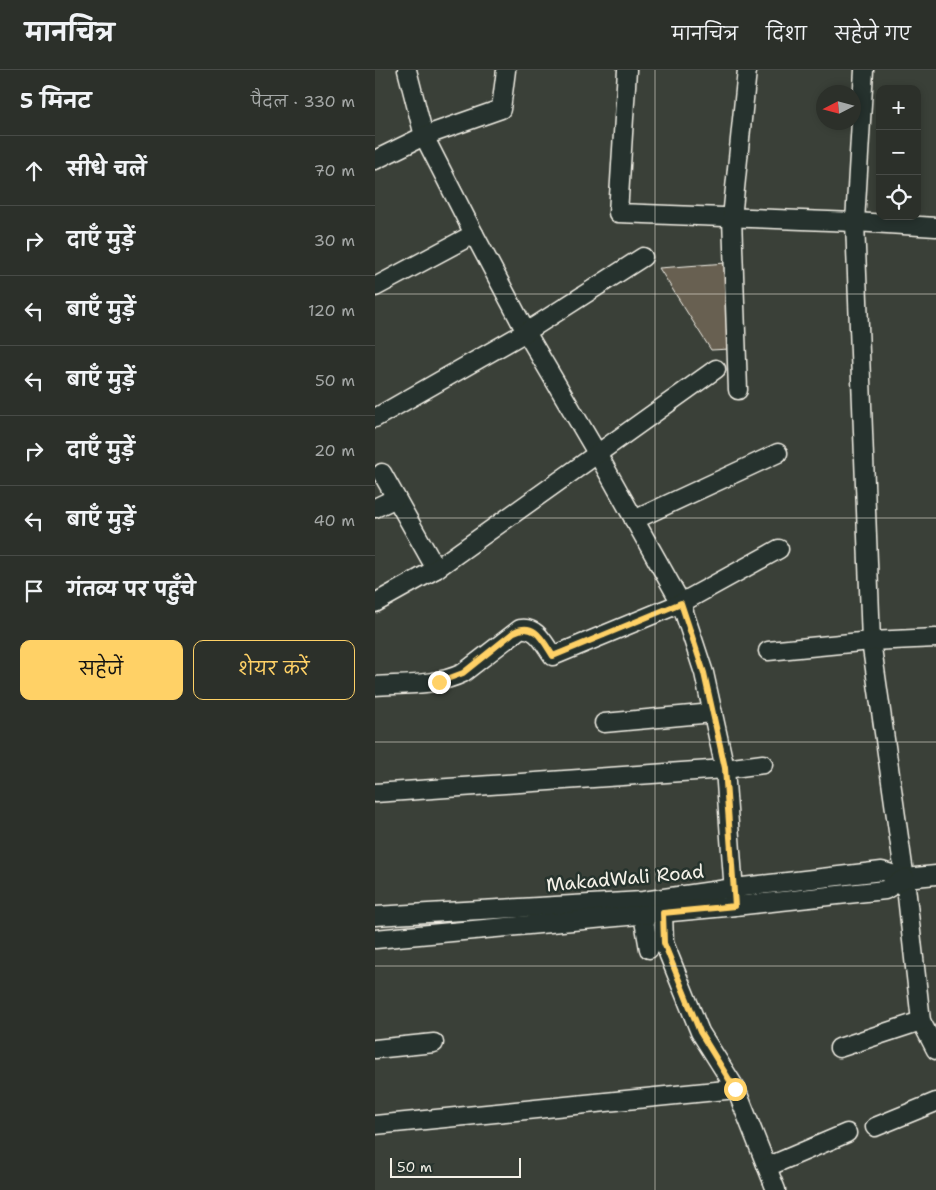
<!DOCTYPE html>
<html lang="hi">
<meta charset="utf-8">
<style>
:root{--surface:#2c302a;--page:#383c36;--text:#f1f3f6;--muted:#a6a9a8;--line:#484b47;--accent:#ffd166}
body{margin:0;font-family:"Shantell Sans","Playpen Sans Deva",sans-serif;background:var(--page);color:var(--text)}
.controls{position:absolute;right:15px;top:15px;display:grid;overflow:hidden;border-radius:10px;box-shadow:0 2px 8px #0003}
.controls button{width:45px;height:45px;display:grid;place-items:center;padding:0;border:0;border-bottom:1px solid var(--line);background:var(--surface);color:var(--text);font:25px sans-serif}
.compass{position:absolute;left:441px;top:15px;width:45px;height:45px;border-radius:50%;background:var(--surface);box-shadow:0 2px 8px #0003;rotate:264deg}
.scale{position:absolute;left:15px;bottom:12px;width:131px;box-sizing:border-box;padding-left:5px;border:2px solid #f4f1e8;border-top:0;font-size:14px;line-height:18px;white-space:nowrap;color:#f4f1e8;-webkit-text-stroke:4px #26332d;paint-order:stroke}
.stop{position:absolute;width:15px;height:15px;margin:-11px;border:4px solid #ffd166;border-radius:50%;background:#fff}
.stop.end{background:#ffd166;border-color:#fff;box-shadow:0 1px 5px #0008}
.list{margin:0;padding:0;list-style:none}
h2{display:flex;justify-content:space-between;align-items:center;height:65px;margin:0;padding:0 20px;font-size:21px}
h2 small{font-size:16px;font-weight:400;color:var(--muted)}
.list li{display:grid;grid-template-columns:32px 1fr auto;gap:15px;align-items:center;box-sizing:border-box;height:70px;padding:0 20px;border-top:1px solid var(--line)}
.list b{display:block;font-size:19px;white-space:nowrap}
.list em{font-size:16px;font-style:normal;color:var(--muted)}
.actions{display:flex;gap:10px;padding:15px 20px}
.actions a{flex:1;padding:11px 0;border:1px solid var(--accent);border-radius:10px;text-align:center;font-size:18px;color:var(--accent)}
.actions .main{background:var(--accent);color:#111}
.icon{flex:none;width:28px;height:28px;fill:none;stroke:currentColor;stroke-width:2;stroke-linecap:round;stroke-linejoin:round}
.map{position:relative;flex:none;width:561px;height:1120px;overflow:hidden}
header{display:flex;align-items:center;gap:30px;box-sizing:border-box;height:70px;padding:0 25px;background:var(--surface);border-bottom:1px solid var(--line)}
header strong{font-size:24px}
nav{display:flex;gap:28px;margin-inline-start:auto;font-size:18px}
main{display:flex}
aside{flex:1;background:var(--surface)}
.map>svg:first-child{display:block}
</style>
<header>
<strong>मानचित्र</strong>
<nav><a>मानचित्र</a><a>दिशा</a><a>सहेजे गए</a></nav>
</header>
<main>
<aside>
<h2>5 मिनट<small>पैदल · 330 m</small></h2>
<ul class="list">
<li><svg class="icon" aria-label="ahead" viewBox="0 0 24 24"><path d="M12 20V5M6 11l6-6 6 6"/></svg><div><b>सीधे चलें</b></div><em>70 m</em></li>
<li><svg class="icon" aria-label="right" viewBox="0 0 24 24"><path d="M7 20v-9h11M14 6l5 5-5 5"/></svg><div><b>दाएँ मुड़ें</b></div><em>30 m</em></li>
<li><svg class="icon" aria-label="left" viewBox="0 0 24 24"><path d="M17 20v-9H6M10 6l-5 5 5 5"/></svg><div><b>बाएँ मुड़ें</b></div><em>120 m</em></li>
<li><svg class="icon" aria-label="left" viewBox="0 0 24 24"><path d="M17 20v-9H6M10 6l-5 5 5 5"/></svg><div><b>बाएँ मुड़ें</b></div><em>50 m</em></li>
<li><svg class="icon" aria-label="right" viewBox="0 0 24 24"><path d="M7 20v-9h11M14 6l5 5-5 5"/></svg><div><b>दाएँ मुड़ें</b></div><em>20 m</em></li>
<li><svg class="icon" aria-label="left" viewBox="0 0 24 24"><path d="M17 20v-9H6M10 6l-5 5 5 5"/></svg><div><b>बाएँ मुड़ें</b></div><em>40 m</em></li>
<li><svg class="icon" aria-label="arrive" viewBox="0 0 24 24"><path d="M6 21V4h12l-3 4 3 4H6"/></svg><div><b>गंतव्य पर पहुँचे</b></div></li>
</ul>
<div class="actions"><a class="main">सहेजें</a><a>शेयर करें</a></div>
</aside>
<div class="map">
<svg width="561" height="1120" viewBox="0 0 561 1120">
<rect width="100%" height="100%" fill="#3a4038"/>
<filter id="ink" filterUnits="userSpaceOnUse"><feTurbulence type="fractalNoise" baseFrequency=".02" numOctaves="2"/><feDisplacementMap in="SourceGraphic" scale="10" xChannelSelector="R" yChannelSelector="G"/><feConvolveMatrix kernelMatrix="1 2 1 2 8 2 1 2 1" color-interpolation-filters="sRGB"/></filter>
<g filter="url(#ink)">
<path fill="#686051" stroke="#f4f1e8" d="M351,193L355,279L336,280L284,198Z"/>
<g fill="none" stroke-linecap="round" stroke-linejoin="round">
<g stroke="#f4f1e8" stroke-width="21">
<g id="minor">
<path d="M32,0L49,66L99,164L151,262L222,383L306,533L329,603L350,699L360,836"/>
<path d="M252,0L243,143L480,152L561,157"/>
<path d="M489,0L480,152L496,571L531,817L546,951L561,980"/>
<path d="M0,90L49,66L126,39L131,0"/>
<path d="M0,217L99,164"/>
<path d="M363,320L357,148L372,0"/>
<path d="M0,348L151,262L268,187"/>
<path d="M7,403L61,499"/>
<path d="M0,438L21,428"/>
<path d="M259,450L403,383"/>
<path d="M0,533L61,499L341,299"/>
<path d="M393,581L496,571L561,568"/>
<path d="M0,616C29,614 61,616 88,603L145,559C162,556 169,574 178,586L306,533L404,479"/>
<path d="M229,653L338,643"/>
<path d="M0,723L350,699L388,694"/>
<path d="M288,843L289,873L325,962L361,1019L401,1120"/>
<path d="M268,845L274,879"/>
<path d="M0,846L268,831L359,818L507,801L530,808L561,805"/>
<path d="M0,869L351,837L510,820L530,808"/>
<path d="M464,978L546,951"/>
<path d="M0,979L59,973"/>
<path d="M0,1055L361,1019"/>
<path d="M500,1057L561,1032"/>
<path d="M392,1097L472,1063"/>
</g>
</g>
<use href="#minor" stroke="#26332d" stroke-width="18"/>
</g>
</g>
<g fill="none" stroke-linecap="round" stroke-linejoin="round" filter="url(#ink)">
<path stroke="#ffd166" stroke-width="6" d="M64,612L88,603L139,562C160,551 168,571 178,586L306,533L329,603L350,698L360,836L288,843L289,873L325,962L360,1019"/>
</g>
<path fill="none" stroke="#f4f1e8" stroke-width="1" stroke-opacity="0.55" d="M280,0V1120M0,224H561M0,448H561M0,672H561M0,896H561"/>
<g text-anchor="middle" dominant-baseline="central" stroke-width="5" stroke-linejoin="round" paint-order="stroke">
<g font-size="19" fill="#f4f1e8" stroke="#26332d">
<text transform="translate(250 808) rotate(-5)">MakadWali Road</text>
</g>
</g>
</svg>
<div class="controls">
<button>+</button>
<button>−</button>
<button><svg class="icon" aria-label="locate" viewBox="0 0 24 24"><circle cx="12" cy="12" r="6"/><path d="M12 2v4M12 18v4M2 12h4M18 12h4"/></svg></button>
</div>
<svg class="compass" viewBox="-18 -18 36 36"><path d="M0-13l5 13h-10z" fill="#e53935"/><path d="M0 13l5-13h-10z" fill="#a6a9a8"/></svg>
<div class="scale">50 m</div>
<div class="stop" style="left:360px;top:1019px"></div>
<div class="stop end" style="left:64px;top:612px"></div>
</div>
</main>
